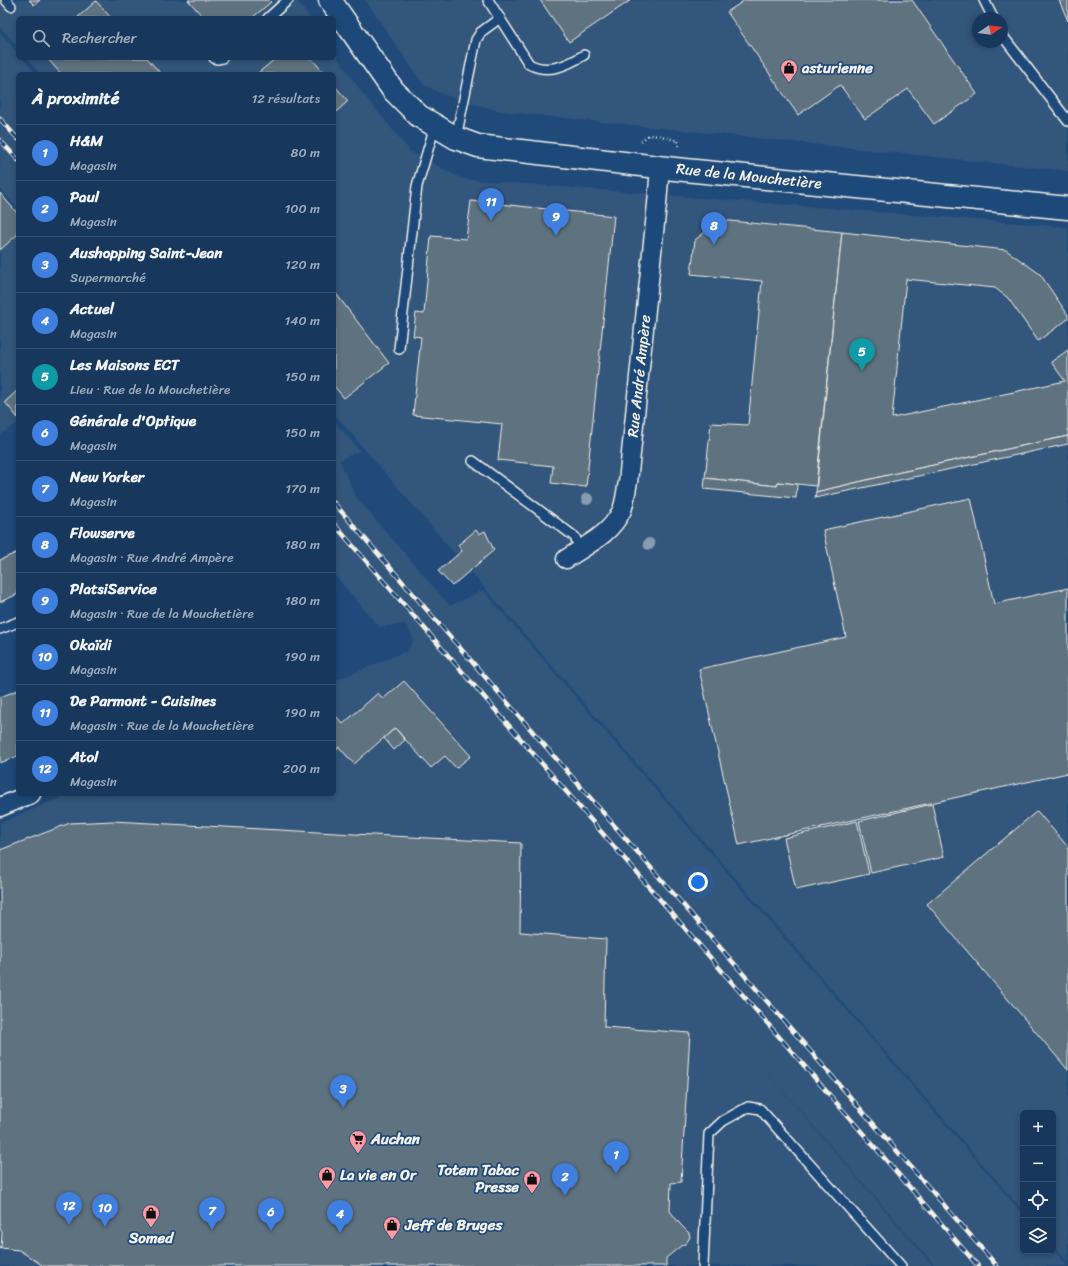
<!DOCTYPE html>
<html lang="fr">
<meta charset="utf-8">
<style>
:root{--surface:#17385c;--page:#244365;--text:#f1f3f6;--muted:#9eacbb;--line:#365272;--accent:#90b9f0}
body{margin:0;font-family:Sriracha,sans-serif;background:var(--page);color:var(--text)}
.controls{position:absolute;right:12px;bottom:12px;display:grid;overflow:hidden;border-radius:6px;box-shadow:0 2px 6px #0003}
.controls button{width:36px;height:36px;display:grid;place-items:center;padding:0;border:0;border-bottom:1px solid var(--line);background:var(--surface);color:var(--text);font:20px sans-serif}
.compass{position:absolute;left:972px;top:12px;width:36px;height:36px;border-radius:50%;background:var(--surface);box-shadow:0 2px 6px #0003;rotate:77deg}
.you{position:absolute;left:698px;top:882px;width:14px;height:14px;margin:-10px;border:3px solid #fff;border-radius:50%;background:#1a73e8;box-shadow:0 0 0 6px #1a73e833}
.badge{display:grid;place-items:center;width:26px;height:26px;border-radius:50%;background:var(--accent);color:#fff;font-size:13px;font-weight:700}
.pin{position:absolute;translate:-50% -33px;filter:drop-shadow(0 1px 2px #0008)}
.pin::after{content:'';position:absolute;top:21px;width:14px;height:12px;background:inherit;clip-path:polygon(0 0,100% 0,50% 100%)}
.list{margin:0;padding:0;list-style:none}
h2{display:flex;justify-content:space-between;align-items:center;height:52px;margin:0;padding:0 16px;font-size:17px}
h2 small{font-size:13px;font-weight:400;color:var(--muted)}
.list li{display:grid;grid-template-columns:26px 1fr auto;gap:12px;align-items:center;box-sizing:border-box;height:56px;padding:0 16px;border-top:1px solid var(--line)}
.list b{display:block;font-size:15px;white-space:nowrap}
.list p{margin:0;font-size:13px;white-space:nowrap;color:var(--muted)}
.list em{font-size:13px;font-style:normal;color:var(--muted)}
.icon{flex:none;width:22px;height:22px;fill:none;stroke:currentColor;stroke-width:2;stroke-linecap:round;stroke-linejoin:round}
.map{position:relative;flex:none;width:1068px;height:1266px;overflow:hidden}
.search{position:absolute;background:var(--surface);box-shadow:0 2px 6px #0003;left:16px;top:16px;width:320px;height:44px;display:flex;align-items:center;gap:10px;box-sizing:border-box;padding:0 14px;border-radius:6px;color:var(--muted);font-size:15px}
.panel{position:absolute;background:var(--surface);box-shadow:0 2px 6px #0003;left:16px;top:72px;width:320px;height:724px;border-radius:6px}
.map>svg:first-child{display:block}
</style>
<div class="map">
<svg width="1068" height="1266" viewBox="0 0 1068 1266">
<rect width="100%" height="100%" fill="#1f4a7a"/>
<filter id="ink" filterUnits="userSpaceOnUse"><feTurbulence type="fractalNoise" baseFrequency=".025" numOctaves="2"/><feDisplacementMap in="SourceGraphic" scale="8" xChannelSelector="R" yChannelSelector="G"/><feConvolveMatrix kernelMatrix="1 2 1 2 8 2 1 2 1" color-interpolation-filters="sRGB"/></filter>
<g filter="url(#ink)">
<g fill="#32567c" fill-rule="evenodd">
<path d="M0,0H297L310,18H18V48L0,27Z"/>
<path d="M365,0H1068V171L499,111L444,95L423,84ZM978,18H1002V42H978Z"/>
<path d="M0,32L18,53V58H22L36,74H18V209L0,189Z"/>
<path d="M334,52L360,90L411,152L463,179L1068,227V1263L1053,1245V1113H1023V1211L334,414V74H40L27,58H334Z"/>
<path d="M0,192L18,213V423L0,435Z"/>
<path d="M334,421L360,451L339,460L357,498L450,606L483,590L1023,1214V1251H1053V1249L1068,1266H935L751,1054L933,1266H0V823L69,794H334V681L404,652L405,653L414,640L406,624L379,627L334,574Z"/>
</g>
<g fill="#5e7280" stroke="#f4f1e8">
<path d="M29,0H40L34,5Z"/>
<path d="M188,0H269L271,2L252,18H204Z"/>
<path d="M540,0H631L569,42Z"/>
<path d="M745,0H912L977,94L934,124L908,89L865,119L840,85L798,115L727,12Z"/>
<path d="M1059,0H1068V21Z"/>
<path d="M96,1L111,18H77Z"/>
<path d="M47,58H147L161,74H61Z"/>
<path d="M276,58H311L325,74H257Z"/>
<path d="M334,85L348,101L334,114Z"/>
<path d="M0,193L18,214V234L0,250Z"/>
<path d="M471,201L614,216L586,487L551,483L553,466L498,460L502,424L413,415L421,337L413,336L416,313L424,314L431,236L466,239Z"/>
<path d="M720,220L842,232L816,486L778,482L777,486L705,478L711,423L748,425L762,281L691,274L695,240Z"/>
<path d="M842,232L1006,250L1040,274L1068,315V319L1038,341L1008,298L995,288L906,279L892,418L1065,381L1051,362L1068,350V436L901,472L816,492Z"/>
<path d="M334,291L389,363L344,398L334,386Z"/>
<path d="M18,390V418L5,402Z"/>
<path d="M1068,436V444L815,498L816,492L901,472Z"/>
<path d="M705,478L777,486L778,482L797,484L796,498L704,489Z"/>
<path d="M971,498L994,604L1068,588V773L739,845L699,669L846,637L823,530Z"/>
<path d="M476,530L479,534L485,531L494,550L452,586L438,571L462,551L458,545Z"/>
<path d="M18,552V594L0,602V560Z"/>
<path d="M404,681L471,756L456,768L445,756L431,768L395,728L354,764L339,747L334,751V715H335L343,724L378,693L383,699Z"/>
<path d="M18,690V756L0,763V697Z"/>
<path d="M395,728L405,740L394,750L384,738Z"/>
<path d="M932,804L944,857L871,873L859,821Z"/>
<path d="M1037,811L1068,847V1070L927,904Z"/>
<path d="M113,821L521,843L520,932L606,939L604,1027L690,1033L681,1182L671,1183L670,1211L680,1224L689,1233L690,1237L687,1242L685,1244L682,1245L666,1258V1266H42V1265L19,1250L1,1248L2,1232L0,1229V850L70,823Z"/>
<path d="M857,821L869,874L796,890L784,838Z"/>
</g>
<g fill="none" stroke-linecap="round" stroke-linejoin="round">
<g stroke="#f4f1e8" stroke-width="12">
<g id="service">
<path d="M6,0L11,6"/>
<path d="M488,0L529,64C548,74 566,66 584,55"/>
<path d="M984,0L993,18"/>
<path d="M268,18L288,0"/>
<path d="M1002,35L1068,121"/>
<path d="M214,58L217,59L222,58"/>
<path d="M456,138L476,40L481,32L500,18"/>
<path d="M399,349L417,186L435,126"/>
<path d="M473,461L575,537L580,550"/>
<path d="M0,629L18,622"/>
<path d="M703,1266L709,1134L723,1121L748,1107L760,1109L901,1266"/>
</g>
</g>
<g stroke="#f4f1e8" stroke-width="21">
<g id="minor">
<path d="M566,559C588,544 610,535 622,510C625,502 626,491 628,482L657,204L660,167"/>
<path d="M0,807L31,794"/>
</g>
</g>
<g stroke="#f4f1e8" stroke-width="25">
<path id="tertiary" d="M330,0L393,90L419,116L456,138L478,146L675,169L1068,208"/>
</g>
<g stroke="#f4f1e8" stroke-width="2.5" stroke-dasharray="1 3" stroke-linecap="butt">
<path d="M641,141L649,135L661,136L678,141L679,147"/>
<path d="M0,1248H1"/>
</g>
<use href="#service" stroke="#1f4a7a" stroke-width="9"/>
<use href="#minor" stroke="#1f4a7a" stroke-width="18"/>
<use href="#tertiary" stroke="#1f4a7a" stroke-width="22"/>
<g stroke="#f4f1e8" stroke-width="4.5">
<g id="rail">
<path d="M0,119L18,139"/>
<path d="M0,140L18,160"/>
<path d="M334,503L997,1266"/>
<path d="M334,524L978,1266"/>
</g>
</g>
<use href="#rail" stroke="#1f4a7a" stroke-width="3" stroke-dasharray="9" stroke-linecap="butt"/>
</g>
<g fill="#879caf">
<circle cx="587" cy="499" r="6"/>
<circle cx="649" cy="544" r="6"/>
</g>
</g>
<defs>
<g id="shop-pin" transform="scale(0.9)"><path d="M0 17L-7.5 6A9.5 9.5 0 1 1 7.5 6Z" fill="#ff9aa2" stroke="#1f4a7a"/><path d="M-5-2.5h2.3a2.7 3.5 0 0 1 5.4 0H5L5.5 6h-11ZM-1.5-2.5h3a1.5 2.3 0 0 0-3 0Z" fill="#111"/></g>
<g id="supermarket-pin" transform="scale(0.9)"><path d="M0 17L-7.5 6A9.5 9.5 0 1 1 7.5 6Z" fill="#ff9aa2" stroke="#1f4a7a"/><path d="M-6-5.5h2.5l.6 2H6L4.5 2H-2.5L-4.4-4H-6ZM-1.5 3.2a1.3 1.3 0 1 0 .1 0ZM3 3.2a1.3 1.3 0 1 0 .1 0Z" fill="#111"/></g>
</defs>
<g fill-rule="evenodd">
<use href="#shop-pin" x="789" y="68"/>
<use href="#supermarket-pin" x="358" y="1139"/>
<use href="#shop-pin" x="327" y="1175"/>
<use href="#shop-pin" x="532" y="1179"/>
<use href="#shop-pin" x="151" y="1213"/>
<use href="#shop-pin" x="392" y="1225"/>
</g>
<g text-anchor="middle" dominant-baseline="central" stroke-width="3.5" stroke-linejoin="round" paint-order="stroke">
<g font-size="15" font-weight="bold" fill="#f4f1e8" stroke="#1f4a7a" text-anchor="start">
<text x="802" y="68">asturienne</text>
<text x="371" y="1139">Auchan</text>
<text x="519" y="1170" text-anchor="end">Totem Tabac<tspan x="519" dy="17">Presse</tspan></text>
<text x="340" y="1175">La vie en Or</text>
<text x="405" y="1225">Jeff de Bruges</text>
<text x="151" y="1238" text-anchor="middle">Somed</text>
</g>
<g font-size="15" fill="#f4f1e8" stroke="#1f4a7a">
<text transform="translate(749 176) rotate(6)">Rue de la Mouchetière</text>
<text transform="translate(639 376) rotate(-84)">Rue André Ampère</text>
</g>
</g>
</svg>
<div class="controls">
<button>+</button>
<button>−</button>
<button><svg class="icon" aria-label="locate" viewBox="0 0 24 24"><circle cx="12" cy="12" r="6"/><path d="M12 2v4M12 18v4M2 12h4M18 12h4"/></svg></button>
<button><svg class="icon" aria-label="layers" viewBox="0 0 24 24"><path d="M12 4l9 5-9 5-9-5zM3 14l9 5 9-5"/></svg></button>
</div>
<svg class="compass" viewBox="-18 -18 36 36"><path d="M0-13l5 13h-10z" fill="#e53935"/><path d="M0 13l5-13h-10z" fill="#9eacbb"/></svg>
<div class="you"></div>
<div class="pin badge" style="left:616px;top:1174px;background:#3f7fe0">1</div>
<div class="pin badge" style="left:565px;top:1196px;background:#3f7fe0">2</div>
<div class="pin badge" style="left:343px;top:1108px;background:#3f7fe0">3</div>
<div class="pin badge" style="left:340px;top:1233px;background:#3f7fe0">4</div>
<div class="pin badge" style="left:862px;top:371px;background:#0f9aa8">5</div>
<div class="pin badge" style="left:271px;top:1231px;background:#3f7fe0">6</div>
<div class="pin badge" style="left:212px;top:1230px;background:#3f7fe0">7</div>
<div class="pin badge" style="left:714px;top:245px;background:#3f7fe0">8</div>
<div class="pin badge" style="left:556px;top:236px;background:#3f7fe0">9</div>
<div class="pin badge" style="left:105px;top:1227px;background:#3f7fe0">10</div>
<div class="pin badge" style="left:491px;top:221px;background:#3f7fe0">11</div>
<div class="pin badge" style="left:69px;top:1225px;background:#3f7fe0">12</div>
<div class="search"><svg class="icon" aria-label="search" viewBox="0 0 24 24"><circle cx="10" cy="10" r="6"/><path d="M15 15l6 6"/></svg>Rechercher</div>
<section class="panel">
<h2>À proximité<small>12 résultats</small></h2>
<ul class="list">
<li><span class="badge" style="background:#3f7fe0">1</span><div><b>H&amp;M</b><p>Magasin</p></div><em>80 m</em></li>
<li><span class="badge" style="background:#3f7fe0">2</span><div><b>Paul</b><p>Magasin</p></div><em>100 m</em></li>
<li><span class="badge" style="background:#3f7fe0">3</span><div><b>Aushopping Saint-Jean</b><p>Supermarché</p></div><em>120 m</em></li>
<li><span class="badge" style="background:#3f7fe0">4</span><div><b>Actuel</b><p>Magasin</p></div><em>140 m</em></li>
<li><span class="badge" style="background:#0f9aa8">5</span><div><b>Les Maisons ECT</b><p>Lieu · Rue de la Mouchetière</p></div><em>150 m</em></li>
<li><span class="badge" style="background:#3f7fe0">6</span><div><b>Générale d'Optique</b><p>Magasin</p></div><em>150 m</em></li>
<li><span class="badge" style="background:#3f7fe0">7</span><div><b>New Yorker</b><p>Magasin</p></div><em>170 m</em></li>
<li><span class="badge" style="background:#3f7fe0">8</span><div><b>Flowserve</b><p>Magasin · Rue André Ampère</p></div><em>180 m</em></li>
<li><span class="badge" style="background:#3f7fe0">9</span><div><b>PlatsiService</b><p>Magasin · Rue de la Mouchetière</p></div><em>180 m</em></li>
<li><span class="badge" style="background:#3f7fe0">10</span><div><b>Okaïdi</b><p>Magasin</p></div><em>190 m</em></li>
<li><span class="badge" style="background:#3f7fe0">11</span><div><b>De Parmont - Cuisines</b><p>Magasin · Rue de la Mouchetière</p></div><em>190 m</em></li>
<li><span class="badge" style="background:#3f7fe0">12</span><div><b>Atol</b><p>Magasin</p></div><em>200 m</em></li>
</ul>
</section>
</div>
